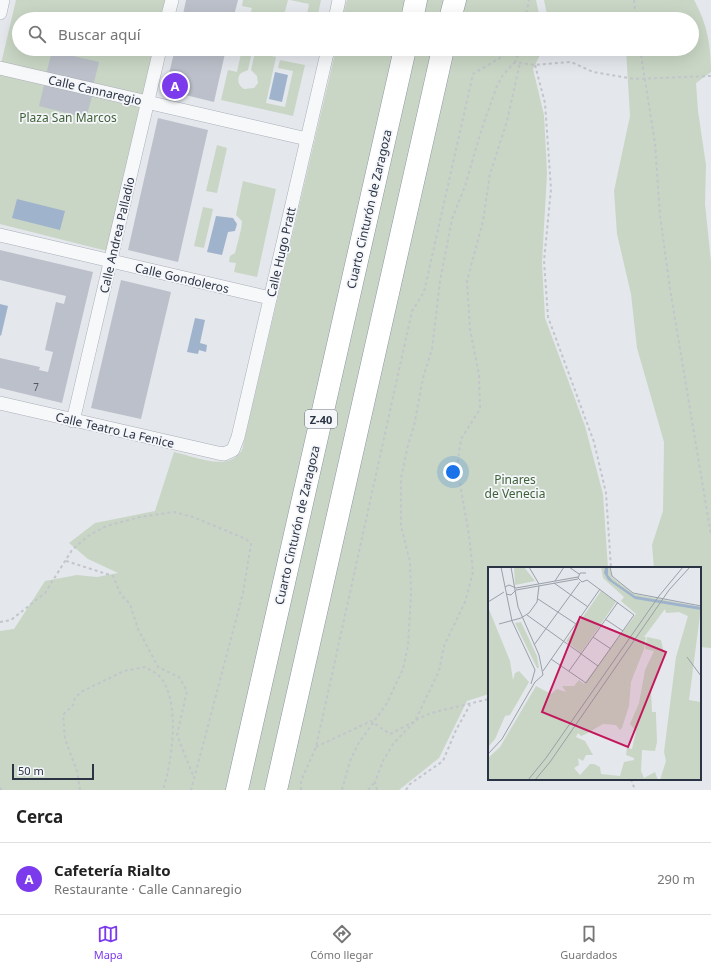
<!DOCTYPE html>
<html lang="es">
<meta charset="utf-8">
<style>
:root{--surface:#fff;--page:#f2f2f2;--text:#222;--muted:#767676;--line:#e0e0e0;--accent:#7c3aed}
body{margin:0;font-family:"Noto Sans",sans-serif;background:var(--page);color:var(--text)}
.scale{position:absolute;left:12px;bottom:10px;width:82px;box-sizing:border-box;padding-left:4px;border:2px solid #2b3445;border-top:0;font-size:11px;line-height:14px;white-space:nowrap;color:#2b3445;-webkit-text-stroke:3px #f4f6f9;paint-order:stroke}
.you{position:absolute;left:453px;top:472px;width:14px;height:14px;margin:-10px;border:3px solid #fff;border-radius:50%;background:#1a73e8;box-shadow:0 0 0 6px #1a73e833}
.badge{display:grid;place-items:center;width:26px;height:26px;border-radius:50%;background:var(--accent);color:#fff;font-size:13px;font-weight:700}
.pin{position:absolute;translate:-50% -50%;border:2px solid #fff;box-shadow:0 1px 4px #0006}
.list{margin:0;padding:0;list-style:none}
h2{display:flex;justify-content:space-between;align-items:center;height:52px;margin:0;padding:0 16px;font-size:17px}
h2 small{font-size:13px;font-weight:400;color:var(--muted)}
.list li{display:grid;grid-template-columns:26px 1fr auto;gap:12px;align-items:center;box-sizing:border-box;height:72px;padding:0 16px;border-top:1px solid var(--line)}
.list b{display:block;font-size:15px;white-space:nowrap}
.list p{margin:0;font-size:13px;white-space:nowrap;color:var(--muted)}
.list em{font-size:13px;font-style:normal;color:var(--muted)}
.icon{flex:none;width:22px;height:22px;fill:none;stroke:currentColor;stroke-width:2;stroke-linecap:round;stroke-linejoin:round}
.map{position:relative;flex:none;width:711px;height:790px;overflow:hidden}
.search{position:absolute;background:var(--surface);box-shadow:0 4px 16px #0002;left:12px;right:12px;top:12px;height:44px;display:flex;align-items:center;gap:10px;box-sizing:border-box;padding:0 14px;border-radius:22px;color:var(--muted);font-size:15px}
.sheet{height:124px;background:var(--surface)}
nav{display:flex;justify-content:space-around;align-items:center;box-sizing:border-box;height:56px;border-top:1px solid var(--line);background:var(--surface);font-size:11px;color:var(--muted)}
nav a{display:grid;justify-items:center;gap:2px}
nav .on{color:var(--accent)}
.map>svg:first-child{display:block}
</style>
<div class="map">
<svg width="711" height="790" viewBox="0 0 711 790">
<rect width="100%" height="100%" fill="#e4e7ec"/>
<g fill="#c9d6c5">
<path d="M16,0H165L160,19H19V49H154L107,251L0,224V68Z"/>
<path d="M243,0H288L283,19H249L252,8L242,6Z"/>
<path d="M290,0H321L317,19H306L309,4Z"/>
<path d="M347,0H536L540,19H342Z"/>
<path d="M544,0H694C707,23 711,46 711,72L696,83L698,111L706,165L705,204L711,262V648L700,647V568H654L652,545L663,511L664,442L637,348L631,294L617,234L614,191L630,116L626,49H692V19H548Z"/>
<path d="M242,49L252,52L248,70L241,73C236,79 238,85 244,89L254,88L258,83L257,76L251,70L255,52L276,57L266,103L285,107L293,71L278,68L280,60L305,65L293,116L221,100L228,70L237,72Z"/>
<path d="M336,49H543L533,69L544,115L547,173L542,263L545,318L585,426L603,494L608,568H489V694L467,701L439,758L399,790H0V631L14,629L45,581L77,575L97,577L118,573L88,559L69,543L95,523L155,511L174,452C194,456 228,473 242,450Z"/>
<path d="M217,145L227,148L217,193L206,191Z"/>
<path d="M243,181L276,189L257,277L234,272L236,263L229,262L230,256L235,253C237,244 242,229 242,221L236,215Z"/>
<path d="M203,207L213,209L204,248L194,246Z"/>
</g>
<g fill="#9fb4cc">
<path d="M71,49H103L101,56Z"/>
<path d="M275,72L288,75L282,102L269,99Z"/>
<path d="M17,199L65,211L60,230L12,218Z"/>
<path d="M216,216L233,218L237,224L235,231L228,232L222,255L207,252Z"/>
<path d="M0,304L8,306L1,336L0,335Z"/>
<path d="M195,318L205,320L200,343L207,345L206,352L199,350L198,354L187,352Z"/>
</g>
<g fill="#bbc0ca">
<path d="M186,0H238L233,19H182Z"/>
<path d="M175,49H226L214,102L165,90Z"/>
<path d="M52,51L99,62L93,86L46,75Z"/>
<path d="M45,81L93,93L86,118L39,106Z"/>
<path d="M158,118L208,130L178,262L128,250Z"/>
<path d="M0,250L93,272L62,403L0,388V358L40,367L39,370L48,372L53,352L45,350L56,302L64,304L66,296L0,280Z"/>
<path d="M121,280L171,292L141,419L91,408Z"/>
</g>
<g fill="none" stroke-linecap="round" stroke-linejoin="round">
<g stroke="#a9aeb7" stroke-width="14">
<g id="street">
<path d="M0,13L3,0"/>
<path d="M167,19L172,0"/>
<path d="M335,19L339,0"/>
<path d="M0,68L307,139"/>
<path d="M0,235L270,298"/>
<path d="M0,403L218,453L224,454L233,450L238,437L328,49"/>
<path d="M73,421L160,49"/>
</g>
</g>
<g stroke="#8b94a3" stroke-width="23">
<g id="highway">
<path d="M412,19L416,0"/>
<path d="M450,19L455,0"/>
<path d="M237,790L405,49"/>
<path d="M276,790L443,49"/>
</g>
</g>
<g stroke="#c2c5cb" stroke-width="2" stroke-dasharray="3 3" stroke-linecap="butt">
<path d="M634,0L636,19"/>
<path d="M525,19L529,0"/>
<path d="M520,49L515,62L535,65L571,62L593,72L634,79L711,76"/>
<path d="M640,49L655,143L660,215L670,289L711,535"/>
<path d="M535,65L545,103L551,189L544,261L548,317L594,442L606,493L611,568"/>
<path d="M66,561L113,576L121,595L130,604L138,629L158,667L179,677L187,691L177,735L194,778"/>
<path d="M0,622L11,620L45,593L72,550L88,536L106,526L140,517L174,512L193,517L246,539L251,544L243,593L191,790"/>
<path d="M416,720L431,713L489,699"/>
<path d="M316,747L371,721L390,734L413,722"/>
<path d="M631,779L635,790"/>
<path d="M0,788L2,790"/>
<path d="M80,790L77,771L65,739L63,715L73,705L75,698L81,692L124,671L145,667C150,670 157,673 160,677C181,701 172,762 163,790"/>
<path d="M301,790V781L316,747L412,311L424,292L473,74L515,49"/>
<path d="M342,790L350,761L358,744L387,703L403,669L408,646L411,594L410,562L401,526V478L408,445L414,426L423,378L432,349L440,281L452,219L465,186L482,128L497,86L503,75L515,62"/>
<path d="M368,790L375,782"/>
<path d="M377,790L375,782L383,761L393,744L415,721L439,671L444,646L465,602L473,572L469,535L457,467L461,439L480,409L479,375L470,329L467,281L483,221L490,174L507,121L520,63"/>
<path d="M406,790L410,784L443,761L456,730L470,705"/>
</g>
<use href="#street" stroke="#f7f8fa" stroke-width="13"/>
<use href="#highway" stroke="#fff" stroke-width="22"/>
</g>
<g text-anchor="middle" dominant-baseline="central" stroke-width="3.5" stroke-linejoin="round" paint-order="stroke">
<g font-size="10" fill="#4f5766">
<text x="36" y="387">7</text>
</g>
<rect fill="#f4f6f9" stroke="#676e7b" stroke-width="1" x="305" y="410" width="32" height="18" rx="3"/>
<g font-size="11" font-weight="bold" fill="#2b3445">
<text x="321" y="419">Z-40</text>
</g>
<g font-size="12" fill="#2b3445" stroke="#f4f6f9">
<text transform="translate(95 90) rotate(13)">Calle Cannaregio</text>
<text transform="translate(369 209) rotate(-77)">Cuarto Cinturón de Zaragoza</text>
<text transform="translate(117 235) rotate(-77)">Calle Andrea Palladio</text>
<text transform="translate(281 252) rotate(-77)">Calle Hugo Pratt</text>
<text transform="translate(182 278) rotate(13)">Calle Gondoleros</text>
<text transform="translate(115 430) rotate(13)">Calle Teatro La Fenice</text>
<text transform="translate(297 525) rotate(-77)">Cuarto Cinturón de Zaragoza</text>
</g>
<g font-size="12" fill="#3f6138" stroke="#f4f6f9">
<text x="68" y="117">Plaza San Marcos</text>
<text x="515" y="479">Pinares<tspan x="515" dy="14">de Venecia</tspan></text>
</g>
</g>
<g transform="translate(488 567)">
<rect width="213" height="213" fill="#e4e7ec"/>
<path d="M26,0H36L47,14L27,18ZM113,0H121L124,10L146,27L213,40L201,133L213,135V213H172L178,194L176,185L188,90L200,49L191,45L178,46L177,42L156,70H158L156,82L143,115L141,139L134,161L132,163L128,158L115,157L98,167L93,169L90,166L88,170L97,174L105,188H98L95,194L90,191L91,198L86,201L92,208L102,197H106L112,200L113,207L132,209L136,195L146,193V191L138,188L139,181L144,182L148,164L142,157L151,136L157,103L166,84L157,82L159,70L173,73L176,86L163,123L164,145H168V149L169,175L167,184L154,183L153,204L156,211L167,205L170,213H0V191L12,180L48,119L63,127L69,122L78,125L74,119H86L91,113L96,117L148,47L133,34L136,30L115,11ZM113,24L128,35L93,86L78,74ZM0,40L22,94L25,113L27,106L31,104L41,115L22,148L17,149L7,172L0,180ZM33,55L49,89L51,101H49L27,56Z" fill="#c9d6c5"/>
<path d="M117,0H120V8L124,13L147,29L213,40V43L147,32L120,13L116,6Z" fill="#9fb4cc"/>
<path fill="none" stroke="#9a9fa9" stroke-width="1" d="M13,0L24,54L47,103M41,0L51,17M81,0L91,7M122,0L124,9L145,26L213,39M98,6H92L90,11L94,15L99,13M67,14L76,0M66,16L100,40M17,20L21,18L28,21L90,10M18,27L23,28L28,23L90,12M50,32L88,57M0,35L16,25M39,48L110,99M117,52L135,64M11,57L33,51L41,46L49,35L51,19M105,70L123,82M46,78L92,15M199,90L213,109M63,92L98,116L146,48L99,13M55,104L112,22M81,104L130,35M43,117L47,103M0,187L14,172L47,115L55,108L51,88L30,40L23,0M40,213L58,191L171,29L195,0M47,213L62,195L181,23L202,0"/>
<path fill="#c2185b" fill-opacity="0.15" stroke="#c2185b" stroke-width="2" d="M92,50L178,85L140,180L54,145Z"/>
<rect width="213" height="213" fill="none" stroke="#2b3445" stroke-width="2"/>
</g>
</svg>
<div class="scale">50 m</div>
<div class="you"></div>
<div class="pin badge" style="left:175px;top:86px">A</div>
<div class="search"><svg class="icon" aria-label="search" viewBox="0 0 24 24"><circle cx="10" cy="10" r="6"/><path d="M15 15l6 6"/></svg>Buscar aquí</div>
</div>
<section class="sheet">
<h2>Cerca<small></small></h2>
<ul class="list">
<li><span class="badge">A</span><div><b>Cafetería Rialto</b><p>Restaurante · Calle Cannaregio</p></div><em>290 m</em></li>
</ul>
</section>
<nav>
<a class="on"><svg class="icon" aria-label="map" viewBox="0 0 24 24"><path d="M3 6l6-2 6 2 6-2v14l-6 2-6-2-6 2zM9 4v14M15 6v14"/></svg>Mapa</a>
<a><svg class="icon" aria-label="directions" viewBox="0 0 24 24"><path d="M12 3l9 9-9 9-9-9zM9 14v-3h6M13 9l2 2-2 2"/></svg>Cómo llegar</a>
<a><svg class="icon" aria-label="saved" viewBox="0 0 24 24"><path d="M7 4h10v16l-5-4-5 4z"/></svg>Guardados</a>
</nav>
